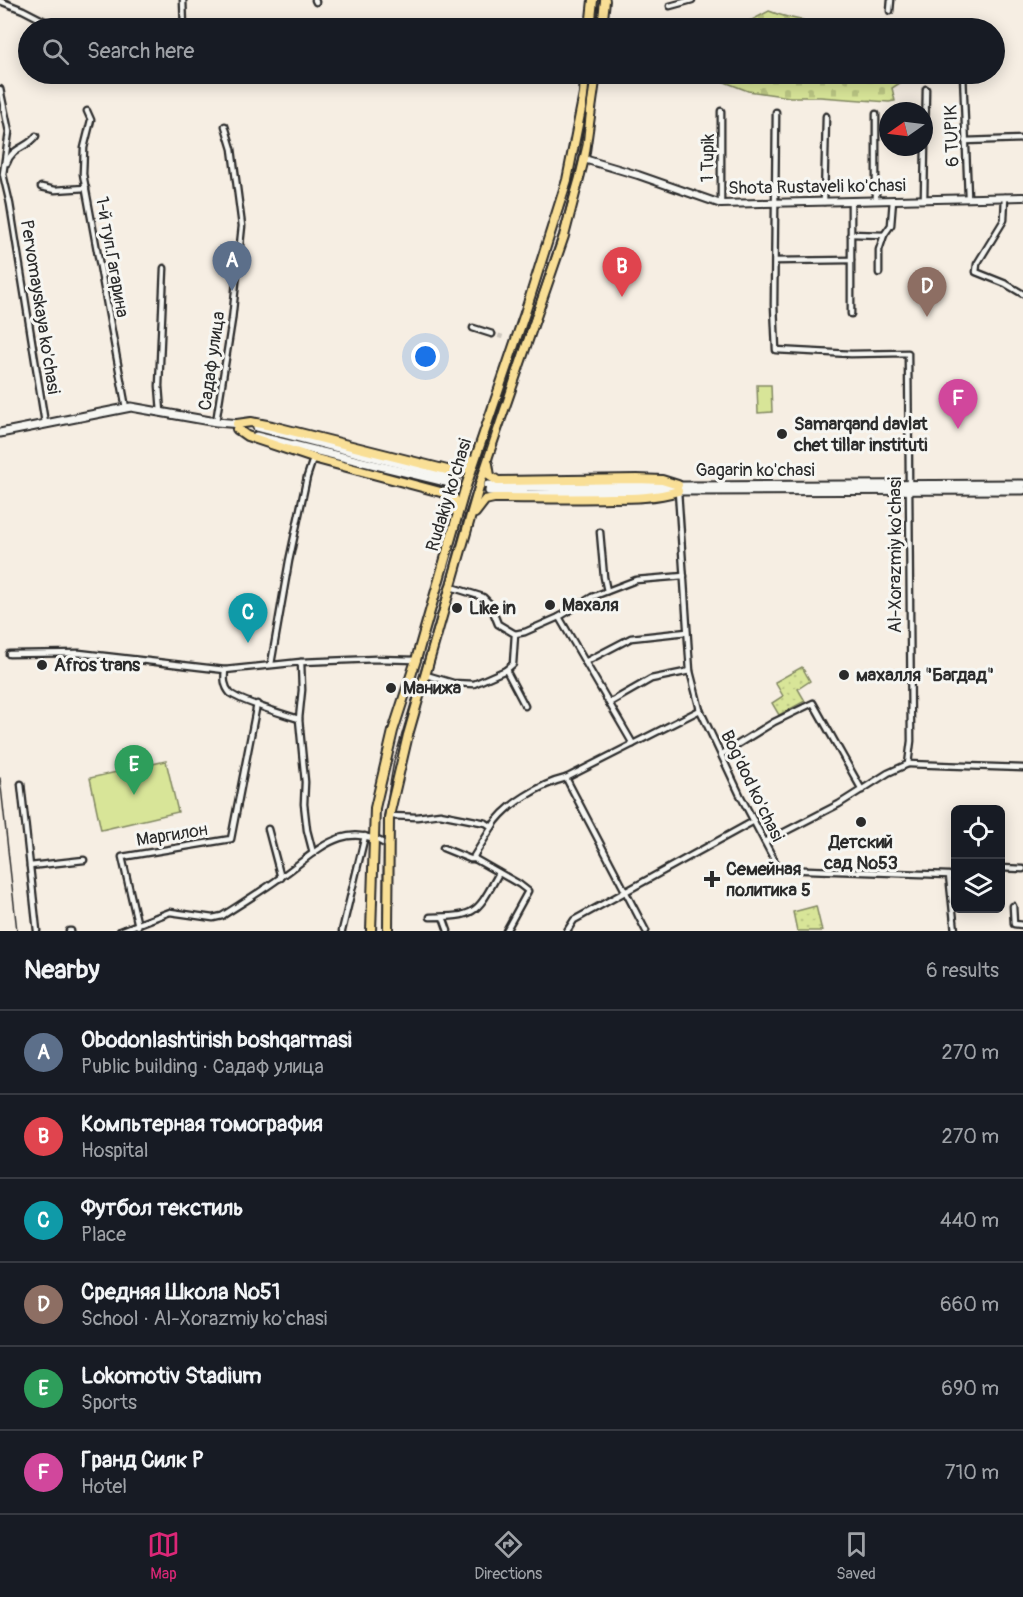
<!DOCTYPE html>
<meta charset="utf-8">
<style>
:root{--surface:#171b24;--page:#20242c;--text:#f1f3f6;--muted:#9ea1a6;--line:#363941;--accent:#db2777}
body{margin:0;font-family:Pangolin,sans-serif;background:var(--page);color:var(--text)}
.controls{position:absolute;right:18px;bottom:18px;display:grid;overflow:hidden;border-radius:9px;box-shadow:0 3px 15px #0003}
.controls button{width:54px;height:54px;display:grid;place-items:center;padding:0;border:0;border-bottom:2px solid var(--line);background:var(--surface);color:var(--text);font:30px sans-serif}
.compass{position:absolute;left:879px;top:102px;width:54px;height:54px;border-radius:50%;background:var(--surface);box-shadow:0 3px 15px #0003;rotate:256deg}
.you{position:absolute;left:426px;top:357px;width:21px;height:21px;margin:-15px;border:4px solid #fff;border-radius:50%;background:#1a73e8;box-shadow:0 0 0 9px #1a73e833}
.badge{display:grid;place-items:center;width:39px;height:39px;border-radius:50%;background:var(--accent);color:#fff;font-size:20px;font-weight:700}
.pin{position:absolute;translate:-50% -50px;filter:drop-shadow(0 2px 3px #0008)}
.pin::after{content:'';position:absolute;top:32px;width:21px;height:18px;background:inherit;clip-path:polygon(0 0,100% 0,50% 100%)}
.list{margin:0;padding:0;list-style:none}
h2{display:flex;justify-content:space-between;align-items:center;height:78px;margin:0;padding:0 24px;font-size:26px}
h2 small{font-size:20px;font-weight:400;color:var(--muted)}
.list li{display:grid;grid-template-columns:39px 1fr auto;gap:18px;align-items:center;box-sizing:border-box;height:84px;padding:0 24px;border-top:2px solid var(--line)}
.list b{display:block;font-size:22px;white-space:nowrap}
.list p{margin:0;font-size:20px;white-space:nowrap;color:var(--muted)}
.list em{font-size:20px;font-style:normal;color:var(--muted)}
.icon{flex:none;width:33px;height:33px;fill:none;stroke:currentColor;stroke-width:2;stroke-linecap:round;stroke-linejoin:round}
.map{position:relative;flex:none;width:1023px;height:931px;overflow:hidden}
.search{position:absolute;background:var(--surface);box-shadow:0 3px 15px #0003;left:18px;right:18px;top:18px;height:66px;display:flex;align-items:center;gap:15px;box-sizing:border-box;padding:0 21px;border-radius:33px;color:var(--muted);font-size:22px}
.sheet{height:582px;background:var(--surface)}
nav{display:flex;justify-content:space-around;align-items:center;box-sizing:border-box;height:84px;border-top:2px solid var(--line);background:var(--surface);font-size:16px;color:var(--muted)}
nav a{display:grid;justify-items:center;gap:3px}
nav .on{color:var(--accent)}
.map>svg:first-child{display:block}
</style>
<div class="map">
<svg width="1023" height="931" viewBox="0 0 1023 931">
<defs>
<pattern id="grass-dots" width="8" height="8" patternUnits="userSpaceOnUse" patternTransform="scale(1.5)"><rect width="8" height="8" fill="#d8e598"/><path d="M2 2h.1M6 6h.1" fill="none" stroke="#bac583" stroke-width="1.8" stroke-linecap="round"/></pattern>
<pattern id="cemetery-stones" width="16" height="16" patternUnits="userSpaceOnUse" patternTransform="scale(1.5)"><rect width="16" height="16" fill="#d8e598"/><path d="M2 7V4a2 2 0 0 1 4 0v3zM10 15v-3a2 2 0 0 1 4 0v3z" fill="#bac583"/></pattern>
</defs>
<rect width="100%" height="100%" fill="#f6eee3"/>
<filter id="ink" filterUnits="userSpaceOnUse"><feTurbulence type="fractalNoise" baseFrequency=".0167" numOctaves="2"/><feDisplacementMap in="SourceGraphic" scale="12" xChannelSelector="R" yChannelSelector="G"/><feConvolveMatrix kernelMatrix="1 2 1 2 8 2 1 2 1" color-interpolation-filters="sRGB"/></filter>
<g filter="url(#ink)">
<g fill="url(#grass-dots)" stroke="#828862" stroke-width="1.5">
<path d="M802,667L810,681L798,689L805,701L779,715L772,703L783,696L775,682Z"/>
<path d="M816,906L822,931H797L793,912Z"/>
</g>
<g fill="url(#cemetery-stones)" stroke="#828862" stroke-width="1.5">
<path d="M769,11C799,23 835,25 868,28H715L752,20Z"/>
<path d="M704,74H904L903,81L892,88L895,101L889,102L820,97H790L748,91Z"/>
</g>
<g fill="#d8e598" stroke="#828862" stroke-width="1.5">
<path d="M757,385H771L772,412L758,413Z"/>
<path d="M166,761L178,812L101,830L90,778Z"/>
</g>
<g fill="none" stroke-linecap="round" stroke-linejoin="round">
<path stroke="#cdc7be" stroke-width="4.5" stroke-dasharray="4.5 2" stroke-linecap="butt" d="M492,334L503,337"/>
<g stroke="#cdc7be" stroke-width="7" stroke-dasharray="7 3.5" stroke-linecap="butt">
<path d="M455,478L486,484"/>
<path d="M454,484L489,491"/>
</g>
<g stroke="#2b2b2b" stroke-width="9">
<g id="minor">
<path d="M183,0L184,28"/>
<path d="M315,0L316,2"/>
<path d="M0,1L23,10L58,28"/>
<path d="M670,6L692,0"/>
<path d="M890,11L891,0"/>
<path d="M963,74L968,197"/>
<path d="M0,89L9,132L3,174L10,204L45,423"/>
<path d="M87,111L91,120L84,148L83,174L126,408"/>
<path d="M965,141L1023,139"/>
<path d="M7,163C12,147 28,148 36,136"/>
<path d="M41,187L55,190L86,188"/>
<path d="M1005,197L1004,220L977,264L976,272L1006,284L1023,294"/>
<path d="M924,199L926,89"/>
<path d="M876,200V114"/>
<path d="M851,201V314"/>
<path d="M824,202L826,116"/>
<path d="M721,204V111"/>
<path d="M851,234L884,235"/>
<path d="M775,261L851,260"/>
<path d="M879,273V250L884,235L891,225L893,200"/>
<path d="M473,328L492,334"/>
<path d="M161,412L159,386L164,268"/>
<path d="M216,422L232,320L242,226L232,149L225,126"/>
<path d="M678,491L690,671L700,710L740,795L779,869L949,875L955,931"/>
<path d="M600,532L604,577L607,591"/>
<path d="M451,587L483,597L490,604L498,624L515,634L513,664L506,670"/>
<path d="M515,634L525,632L559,617"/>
<path d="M9,654L79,653L225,670L301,662L376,659L416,660"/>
<path d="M301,662L302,690L299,719L305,782L304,804L307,830L313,853"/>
<path d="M585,662L631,638L687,632"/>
<path d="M271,664L289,561L307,477L313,459"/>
<path d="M225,670C224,679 224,686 230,693C239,701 286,715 299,719"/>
<path d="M426,675L453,683L474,684L506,670L525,706"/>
<path d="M609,703L651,679L690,671"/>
<path d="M633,744L559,617L592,597L636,580L684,576"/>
<path d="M722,754L774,722L813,703L862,790"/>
<path d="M908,764L1023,768"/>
<path d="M21,784L37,931"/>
<path d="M389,816L417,817L440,814L486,823L492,827L474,856L475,859L519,884L528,891L506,931"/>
<path d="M492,827C505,805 541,784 566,778"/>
<path d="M268,829L281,878"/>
<path d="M765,842L839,804L888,773L908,764L911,741L908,353L851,354L776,350L774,305L776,112"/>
<path d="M443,848L470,859H475"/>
<path d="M30,866L84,860"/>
<path d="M1000,868L1023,869"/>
<path d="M1013,906L1014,924L1023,925"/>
<path d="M430,917C478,917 477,912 499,873"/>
<path d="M443,917L448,931"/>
<path d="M138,926L122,857L231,839L257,704"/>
<path d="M69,931H71"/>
<path d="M120,931L170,912L213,918L222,916C242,903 262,891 281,877C317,852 343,818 389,846"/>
<path d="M342,931L365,836"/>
<path d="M567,931L574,920L754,821"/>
<path d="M646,931L566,778L700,710"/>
</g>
</g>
<g stroke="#2b2b2b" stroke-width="10">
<path id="tertiary" d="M584,159L638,175L721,204L1023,197"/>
</g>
<g stroke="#2b2b2b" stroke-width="11">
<g id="secondary">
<path d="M257,427L455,478"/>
<path d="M0,433L131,407L216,422L241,424"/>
<path d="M256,436L454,484"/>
<path d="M488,485L515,487L1023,484"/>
<path d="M489,491L527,494L678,491L1023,490"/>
</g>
</g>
<g stroke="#2b2b2b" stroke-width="12">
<g id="primary">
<path d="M590,28L593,0"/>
<path d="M602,28L605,0"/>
<path d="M237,424L251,422L272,426L455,472L467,468L472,460"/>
<path d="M237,429L247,436L313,458L448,494L454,498L455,510"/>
<path d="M488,464L490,476L498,481L637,479L662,480L678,485"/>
<path d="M475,513L485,500L494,498C533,498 571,499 610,498C633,498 656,498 678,491"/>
<path d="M371,931L375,808L393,731L416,660L465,489L525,313L567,180L584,94L585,74"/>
<path d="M388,931L389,816L408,735L488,456L564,236L584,159L596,74"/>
</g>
</g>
<use href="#minor" stroke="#f6f6f2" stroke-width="4.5"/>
<use href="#tertiary" stroke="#f6f6f2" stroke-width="6"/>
<use href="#secondary" stroke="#f6f6f2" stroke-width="7"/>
<use href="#primary" stroke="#f9df96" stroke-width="8"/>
<g stroke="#2b2b2b" stroke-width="1.5">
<path d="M596,28L600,0"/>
<path d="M383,931L384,819L394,761L442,600L465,514L559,234L575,178L583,144L590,74"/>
</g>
<path stroke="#2b2b2b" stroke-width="1.5" d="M0,778L17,931"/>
</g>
</g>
<g fill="#2b2b2b" stroke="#f6f6f2" stroke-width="2">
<circle cx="782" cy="434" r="6"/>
<circle cx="550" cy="605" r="6"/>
<circle cx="457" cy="608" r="6"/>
<circle cx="42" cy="665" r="6"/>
<circle cx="844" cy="675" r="6"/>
<circle cx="391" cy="688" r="6"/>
<circle cx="861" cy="822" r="6"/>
<path d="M709 870h6v6h6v6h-6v6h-6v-6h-6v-6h6z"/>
</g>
<g text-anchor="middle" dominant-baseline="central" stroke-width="6" stroke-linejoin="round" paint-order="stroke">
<g font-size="18" fill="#2b2b2b" stroke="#f6f6f2">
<text transform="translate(952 136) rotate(-92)">6 TUPIK</text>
<text transform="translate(708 158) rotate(-89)">1 Tupik</text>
<text transform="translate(817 187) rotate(-1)">Shota Rustaveli ko'chasi</text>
<text transform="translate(112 257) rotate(80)">1-й туп.Гагарина</text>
<text transform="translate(40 307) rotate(81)">Pervomayskaya ko'chasi</text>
<text transform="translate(212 361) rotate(-82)">Садаф улица</text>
<text x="755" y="470">Gagarin ko'chasi</text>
<text transform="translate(449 495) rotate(-73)">Rudakiy ko'chasi</text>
<text transform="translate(895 555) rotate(-90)">Al-Xorazmiy ko'chasi</text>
<text transform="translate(752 786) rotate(64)">Bog'dod ko'chasi</text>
<text transform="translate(172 835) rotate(-9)">Маргилон</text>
</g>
<g font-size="18" font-weight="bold" fill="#2b2b2b" stroke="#f6f6f2" text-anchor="start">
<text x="794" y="424">Samarqand davlat<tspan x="794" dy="21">chet tillar instituti</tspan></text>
<text x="562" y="605">Махаля</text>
<text x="469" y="608">Like in</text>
<text x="54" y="665">Afros trans</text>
<text x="856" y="675">махалля "Багдад"</text>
<text x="403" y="688">Манижа</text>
<text x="861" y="842" text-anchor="middle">Детский<tspan x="861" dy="21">сад №53</tspan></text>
<text x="726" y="869">Семейная<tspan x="726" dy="21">политика 5</tspan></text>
</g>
</g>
</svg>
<div class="controls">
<button><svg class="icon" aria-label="locate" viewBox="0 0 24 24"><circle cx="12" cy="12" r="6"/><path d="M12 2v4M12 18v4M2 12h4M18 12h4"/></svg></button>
<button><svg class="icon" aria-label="layers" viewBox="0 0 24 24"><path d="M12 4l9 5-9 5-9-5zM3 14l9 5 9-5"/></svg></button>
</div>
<svg class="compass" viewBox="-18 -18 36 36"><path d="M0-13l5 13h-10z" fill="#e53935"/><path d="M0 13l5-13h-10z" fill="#9ea1a6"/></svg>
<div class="you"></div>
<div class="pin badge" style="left:232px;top:291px;background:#5c6f8a">A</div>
<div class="pin badge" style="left:622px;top:297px;background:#e0444e">B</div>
<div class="pin badge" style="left:248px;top:643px;background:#0f9aa8">C</div>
<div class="pin badge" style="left:927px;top:317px;background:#8d6e63">D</div>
<div class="pin badge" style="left:134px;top:795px;background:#2e9e5b">E</div>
<div class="pin badge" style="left:958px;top:429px;background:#d1479c">F</div>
<div class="search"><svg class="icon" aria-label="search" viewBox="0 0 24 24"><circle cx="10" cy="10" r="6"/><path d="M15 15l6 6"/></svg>Search here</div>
</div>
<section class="sheet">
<h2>Nearby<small>6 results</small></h2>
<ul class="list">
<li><span class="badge" style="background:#5c6f8a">A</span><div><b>Obodonlashtirish boshqarmasi</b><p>Public building · Садаф улица</p></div><em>270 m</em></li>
<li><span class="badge" style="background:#e0444e">B</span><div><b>Компьтерная томография</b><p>Hospital</p></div><em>270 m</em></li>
<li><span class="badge" style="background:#0f9aa8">C</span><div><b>Футбол текстиль</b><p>Place</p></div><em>440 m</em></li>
<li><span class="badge" style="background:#8d6e63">D</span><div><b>Средняя Школа №51</b><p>School · Al-Xorazmiy ko'chasi</p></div><em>660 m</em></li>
<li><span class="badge" style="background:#2e9e5b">E</span><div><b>Lokomotiv Stadium</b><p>Sports</p></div><em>690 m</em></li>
<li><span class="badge" style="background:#d1479c">F</span><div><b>Гранд Силк Р</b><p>Hotel</p></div><em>710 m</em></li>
</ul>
</section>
<nav>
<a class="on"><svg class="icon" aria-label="map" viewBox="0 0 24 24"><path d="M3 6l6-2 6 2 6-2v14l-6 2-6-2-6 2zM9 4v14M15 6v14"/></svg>Map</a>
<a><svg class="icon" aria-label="directions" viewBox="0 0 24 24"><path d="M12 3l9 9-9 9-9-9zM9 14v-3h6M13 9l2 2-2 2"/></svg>Directions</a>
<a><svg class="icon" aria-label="saved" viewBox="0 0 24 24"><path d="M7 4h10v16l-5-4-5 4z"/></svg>Saved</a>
</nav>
